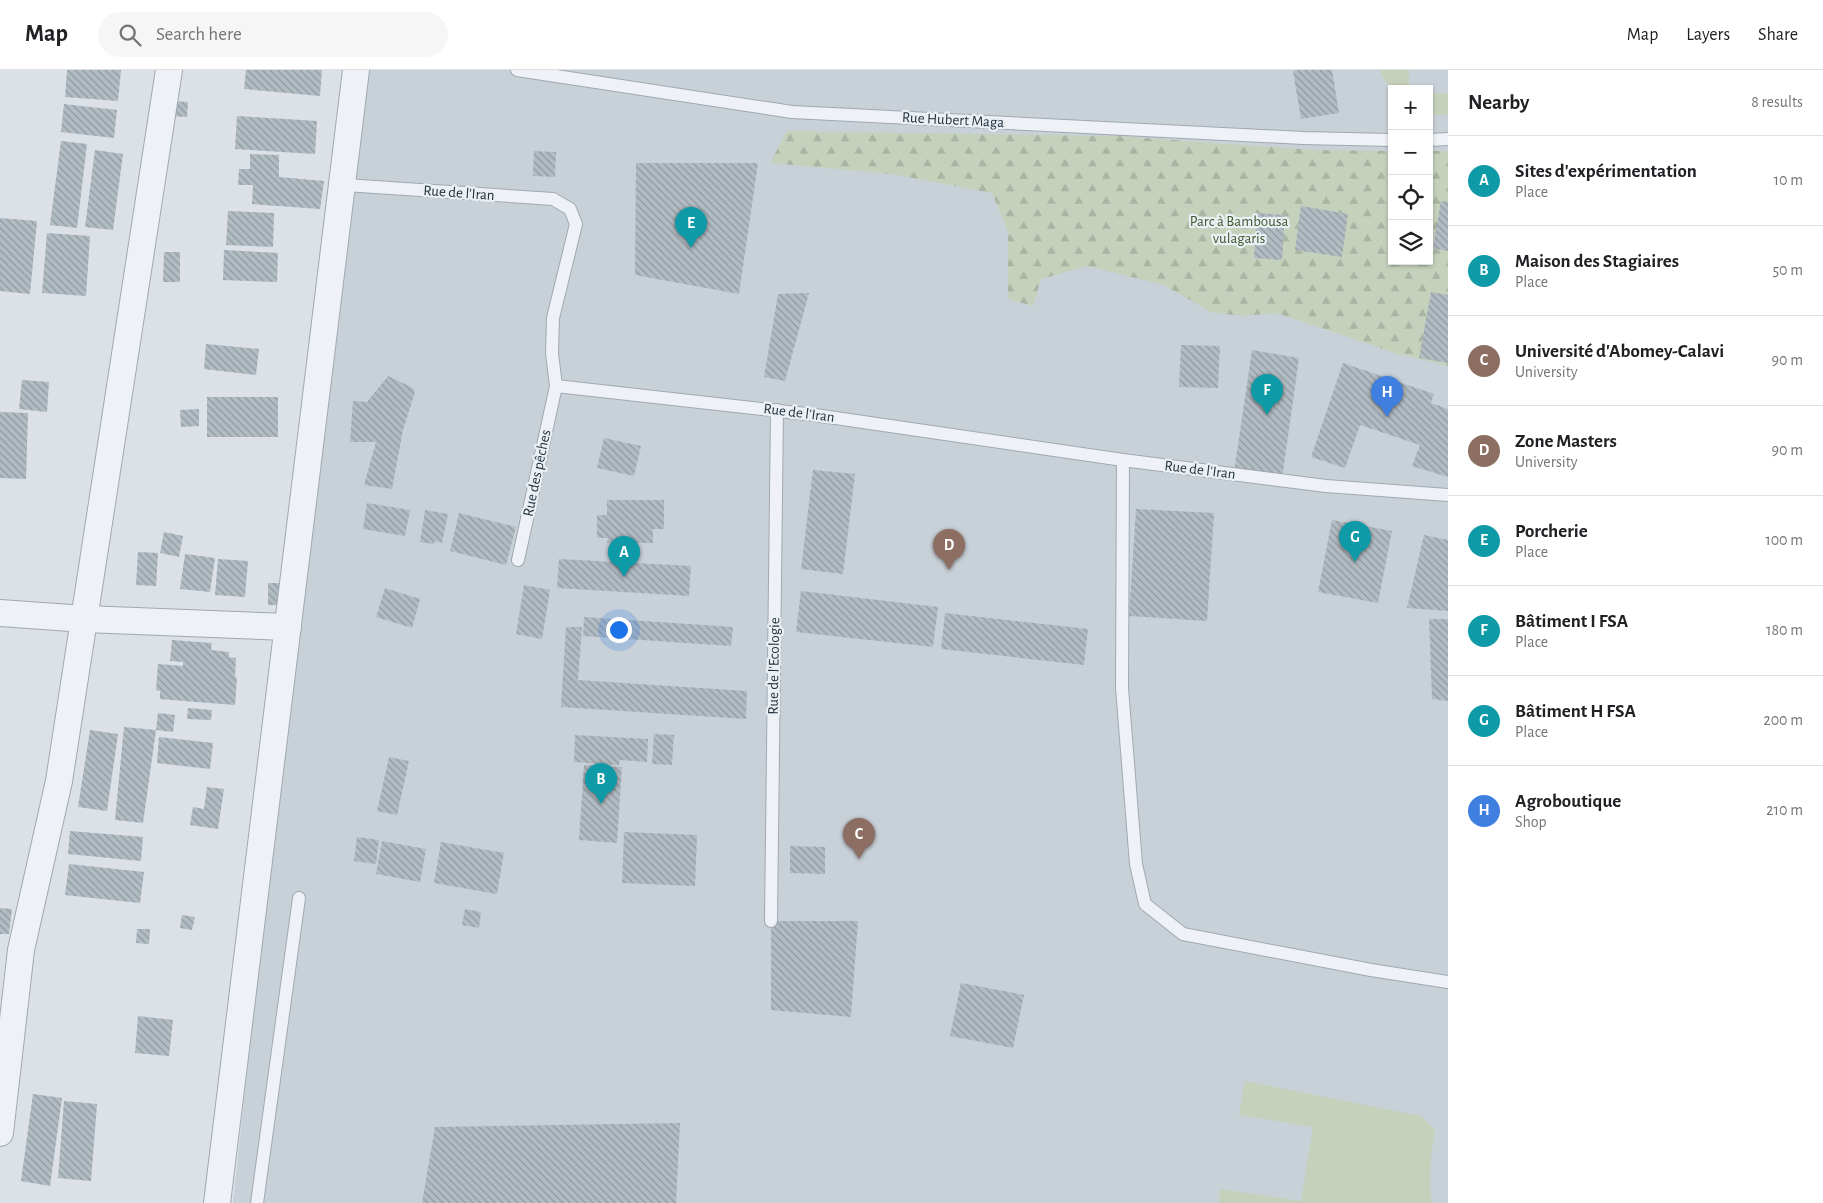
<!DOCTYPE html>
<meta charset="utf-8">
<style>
:root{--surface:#fff;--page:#f6f6f6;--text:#202124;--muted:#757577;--line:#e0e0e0;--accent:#d4376c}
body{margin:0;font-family:"Alegreya Sans",sans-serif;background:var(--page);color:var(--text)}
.controls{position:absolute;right:15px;top:15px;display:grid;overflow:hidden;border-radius:0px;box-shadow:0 1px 4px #0004}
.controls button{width:45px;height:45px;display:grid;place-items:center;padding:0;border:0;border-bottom:1px solid var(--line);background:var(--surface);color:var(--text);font:25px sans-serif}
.you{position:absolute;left:618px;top:559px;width:18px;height:18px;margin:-12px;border:4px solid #fff;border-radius:50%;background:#1a73e8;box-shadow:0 0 0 8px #1a73e833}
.badge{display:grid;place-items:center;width:32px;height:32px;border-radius:50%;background:var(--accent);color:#fff;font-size:16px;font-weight:700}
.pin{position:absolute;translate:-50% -41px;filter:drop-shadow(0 1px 2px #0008)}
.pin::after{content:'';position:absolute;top:26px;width:18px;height:15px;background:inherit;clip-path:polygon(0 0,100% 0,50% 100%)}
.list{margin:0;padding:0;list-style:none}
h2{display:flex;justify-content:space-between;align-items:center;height:65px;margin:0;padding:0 20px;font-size:21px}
h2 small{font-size:16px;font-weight:400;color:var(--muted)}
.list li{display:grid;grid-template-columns:32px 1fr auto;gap:15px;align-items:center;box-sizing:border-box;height:90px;padding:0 20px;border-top:1px solid var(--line)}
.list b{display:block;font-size:19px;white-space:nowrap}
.list p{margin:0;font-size:16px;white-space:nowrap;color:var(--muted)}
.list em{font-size:16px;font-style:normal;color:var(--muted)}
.icon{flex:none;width:28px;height:28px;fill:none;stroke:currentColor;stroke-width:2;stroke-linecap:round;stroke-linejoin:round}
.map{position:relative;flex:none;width:1448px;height:1133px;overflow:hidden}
header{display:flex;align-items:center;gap:30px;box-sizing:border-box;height:70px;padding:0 25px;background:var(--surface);border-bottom:1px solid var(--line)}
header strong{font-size:24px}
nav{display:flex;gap:28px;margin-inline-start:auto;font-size:18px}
.search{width:350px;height:45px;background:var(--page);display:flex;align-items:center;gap:12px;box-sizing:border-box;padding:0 18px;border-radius:28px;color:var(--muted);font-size:19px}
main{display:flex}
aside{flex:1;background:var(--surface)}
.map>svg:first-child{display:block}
</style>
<header>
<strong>Map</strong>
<div class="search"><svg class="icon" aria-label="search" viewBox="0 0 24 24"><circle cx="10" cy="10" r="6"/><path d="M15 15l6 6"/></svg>Search here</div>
<nav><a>Map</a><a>Layers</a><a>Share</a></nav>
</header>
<main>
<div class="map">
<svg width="1448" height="1133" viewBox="0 0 1448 1133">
<defs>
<pattern id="forest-firs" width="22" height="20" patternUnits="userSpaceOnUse" patternTransform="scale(1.25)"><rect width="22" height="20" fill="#c5d1bb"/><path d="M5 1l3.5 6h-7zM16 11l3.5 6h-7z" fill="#a9b4a2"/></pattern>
<pattern id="building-back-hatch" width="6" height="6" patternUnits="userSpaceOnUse" patternTransform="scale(1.25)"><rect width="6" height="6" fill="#b2bcc3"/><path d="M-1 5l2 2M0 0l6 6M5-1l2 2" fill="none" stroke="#9199a0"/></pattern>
</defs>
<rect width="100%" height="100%" fill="#dbe1e6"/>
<path fill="#c9d1d8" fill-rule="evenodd" d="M360,0H1448V1133H233L301,491ZM1392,19H1429V191H1392Z"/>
<g fill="#c5d1bb">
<path d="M1379,0H1409V19H1392V21Z"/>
<path d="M1429,22L1448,24V45H1429Z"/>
<path d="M1245,1011L1421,1046L1435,1060C1431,1085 1428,1108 1432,1133H1219L1220,1119L1301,1131L1313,1057L1239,1045Z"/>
</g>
<path fill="url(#forest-firs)" d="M787,61L1117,66L1316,80L1392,81V191H1429V81H1448V296L1398,284L1277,243L1241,246L1211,242L1164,215L1087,196L1041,209L1033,236L1008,229V161L992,123L892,104L770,93Z"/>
<g fill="url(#building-back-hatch)">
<path d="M67,0H121L118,31L65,27Z"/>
<path d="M246,0H322L320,26L244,19Z"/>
<path d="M1298,0H1332L1339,43L1301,49L1293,1Z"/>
<path d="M172,31L188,32L187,47L171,46Z"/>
<path d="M64,34L117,40L114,68L61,62Z"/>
<path d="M237,46L317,51L315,84L235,79Z"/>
<path d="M61,71L87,74L77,158L50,155Z"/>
<path d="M95,80L123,84L113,160L85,157Z"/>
<path d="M534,81L556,82L555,107L533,106Z"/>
<path d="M250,84L279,85V107L324,111L320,139L252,134L253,115H238L239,99H250Z"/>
<path d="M636,93H758L739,224L635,205Z"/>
<path d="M1441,131L1448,132V181L1433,178Z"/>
<path d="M1301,136L1348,144L1342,187L1295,180Z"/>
<path d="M228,141L274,143L273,177L226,175Z"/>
<path d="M1257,143L1285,145L1282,190L1254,188Z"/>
<path d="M0,148L37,151L30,224L0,221Z"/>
<path d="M47,163L90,166L86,226L42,223Z"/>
<path d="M224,180L278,183L277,212L223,210Z"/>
<path d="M164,182H180V212H163Z"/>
<path d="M1431,222L1448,225V293L1419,288Z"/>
<path d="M809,223L785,311L764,307L778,224Z"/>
<path d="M206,274L259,279L256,305L204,299Z"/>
<path d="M1181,275L1220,276L1218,318L1179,317Z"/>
<path d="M1252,280L1299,288L1282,409L1234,402Z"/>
<path d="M1343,293L1434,324L1431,333L1448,339V407L1412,396L1420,375L1360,355L1345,398L1311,387Z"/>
<path d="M388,306L413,318L415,322L403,360L392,419L364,415L376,372H350L353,331L367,332Z"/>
<path d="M22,310L49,312L47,342L19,339Z"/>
<rect x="207" y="327" width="71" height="40"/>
<path d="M199,339V356L181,357L180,340Z"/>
<path d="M0,342L28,343L26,409L0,408Z"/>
<path d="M604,368L641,376L634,406L597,398Z"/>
<path d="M813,400L855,404L843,504L801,499Z"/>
<path d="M607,430H664V459H653V473H607L608,468H597V445H607Z"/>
<path d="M367,433L410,440L405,466L363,459Z"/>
<path d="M1136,439L1214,443L1207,551L1129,546Z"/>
<path d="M425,440L448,444L442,473L435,471L434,474L420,472Z"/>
<path d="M459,443L516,457L506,495L450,481Z"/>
<path d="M1332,450L1392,461L1378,533L1318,522Z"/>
<path d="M164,462L183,466L179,487L160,483Z"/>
<path d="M1424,465L1448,470V541L1407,538Z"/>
<path d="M138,482L158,483L156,516L136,515Z"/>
<path d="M185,484L215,488L210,522L180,519Z"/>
<path d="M218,489L248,491L245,527L215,525Z"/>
<path d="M559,489L691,496L689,526L557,518Z"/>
<rect x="268" y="513" width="16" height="22"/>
<path d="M524,515L550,520L542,569L516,564Z"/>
<path d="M385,518L420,529L412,558L376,547Z"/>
<path d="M801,521L938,537L933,577L796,562Z"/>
<path d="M945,543L1088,559L1084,595L941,579Z"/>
<path d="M584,547L733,557L731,576L583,566Z"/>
<path d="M1429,549H1448V631L1432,629Z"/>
<path d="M566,557H582L578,610L747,621L746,649L561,637Z"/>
<path d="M172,570L212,573L211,580L229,582V587L236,588L235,607L237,608L235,635L160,629V621L156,620L158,594L183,596V592L170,591Z"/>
<path d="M188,638L212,640L211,650L187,649Z"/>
<path d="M158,643L175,645L173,662L156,660Z"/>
<path d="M124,657L156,660L143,753L115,750Z"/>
<path d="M90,660L118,664L107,741L78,737Z"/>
<path d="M654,664L674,665L672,695L652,694Z"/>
<path d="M575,665L648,669L647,692L620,690L619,695L574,692Z"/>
<path d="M159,667L213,673L210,699L157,693Z"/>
<path d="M389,687L409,691L397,745L377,741Z"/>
<path d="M584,695L622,697L617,773L579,770Z"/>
<path d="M207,717L224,719L218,759L190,755L193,737L204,739Z"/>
<path d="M70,761L143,767L141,791L68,784Z"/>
<path d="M624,762L697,765L695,816L622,813Z"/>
<path d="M357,767L379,770L376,794L354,791Z"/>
<path d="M382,771L426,779L420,812L376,804Z"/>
<path d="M441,772L504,783L497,824L434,813Z"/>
<path d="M790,776L825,777V804L790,803Z"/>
<path d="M69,794L144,802L140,833L65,825Z"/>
<path d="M0,838L12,839L9,864H0Z"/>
<path d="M465,839L481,842L479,858L462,855Z"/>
<path d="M182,845L195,847L192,860L180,858Z"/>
<path d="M771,851H858L851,947L771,940Z"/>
<path d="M137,859H150L149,874L136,873Z"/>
<path d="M961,913L1024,925L1013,978L950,966Z"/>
<path d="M138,946L173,950L169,986L135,983Z"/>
<path d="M33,1024L62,1028L50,1116L21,1111Z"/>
<path d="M64,1031L97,1034L91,1111L58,1108Z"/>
<path d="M680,1053L676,1133H422L435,1057Z"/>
</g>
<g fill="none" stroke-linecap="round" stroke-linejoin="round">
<g stroke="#a0a9b0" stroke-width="14">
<g id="lane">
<path d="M517,0L792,42L1303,68L1392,70"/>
<path d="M1429,70L1448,69"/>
<path d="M345,115L553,129L570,139L576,154L553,248L552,283L556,316L815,345L1123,390L1326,416L1448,425"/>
<path d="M1123,390L1122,618L1136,794L1145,834L1183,864L1371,900L1448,912"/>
<path d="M518,490L556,316"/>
<path d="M771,851L777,340"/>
<path d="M257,1133L299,828"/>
</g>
</g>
<g stroke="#a0a9b0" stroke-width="28">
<g id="street">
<path d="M0,543L85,549L288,557"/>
<path d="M0,1063L21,880L59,711L169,0"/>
<path d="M217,1133L356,0"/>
</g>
</g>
<use href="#lane" stroke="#eef1f5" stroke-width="12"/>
<use href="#street" stroke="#eef1f5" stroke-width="26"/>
</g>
<g text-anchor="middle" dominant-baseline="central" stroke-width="4.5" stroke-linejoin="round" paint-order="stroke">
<g font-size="15" fill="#24323d" stroke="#eaf0f4">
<text transform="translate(953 50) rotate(3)">Rue Hubert Maga</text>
<text transform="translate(459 123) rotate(4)">Rue de l'Iran</text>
<text transform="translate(799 343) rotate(7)">Rue de l'Iran</text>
<text transform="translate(1200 400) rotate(7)">Rue de l'Iran</text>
<text transform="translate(537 403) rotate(-78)">Rue des pêches</text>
<text transform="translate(774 596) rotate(-89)">Rue de l'Ecologie</text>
</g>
<g font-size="15" fill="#405931" stroke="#eaf0f4">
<text x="1239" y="151">Parc à Bambousa<tspan x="1239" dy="17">vulagaris</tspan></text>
</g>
</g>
</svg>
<div class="controls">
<button>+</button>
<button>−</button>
<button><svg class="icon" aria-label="locate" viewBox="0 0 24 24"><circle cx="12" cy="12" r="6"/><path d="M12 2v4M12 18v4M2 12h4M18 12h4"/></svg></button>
<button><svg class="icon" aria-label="layers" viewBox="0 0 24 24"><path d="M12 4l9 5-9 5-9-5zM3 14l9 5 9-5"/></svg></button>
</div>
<div class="you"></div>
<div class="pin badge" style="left:624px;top:507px;background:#0f9aa8">A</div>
<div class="pin badge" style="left:601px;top:734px;background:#0f9aa8">B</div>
<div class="pin badge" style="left:859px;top:789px;background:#8d6e63">C</div>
<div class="pin badge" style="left:949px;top:500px;background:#8d6e63">D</div>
<div class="pin badge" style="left:691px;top:178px;background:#0f9aa8">E</div>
<div class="pin badge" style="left:1267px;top:345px;background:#0f9aa8">F</div>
<div class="pin badge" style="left:1355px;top:492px;background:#0f9aa8">G</div>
<div class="pin badge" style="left:1387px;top:347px;background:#3f7fe0">H</div>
</div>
<aside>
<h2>Nearby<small>8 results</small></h2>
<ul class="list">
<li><span class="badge" style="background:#0f9aa8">A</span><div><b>Sites d'expérimentation</b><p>Place</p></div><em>10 m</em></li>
<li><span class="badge" style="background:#0f9aa8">B</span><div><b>Maison des Stagiaires</b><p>Place</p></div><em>50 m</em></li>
<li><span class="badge" style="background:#8d6e63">C</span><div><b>Université d'Abomey-Calavi</b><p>University</p></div><em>90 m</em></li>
<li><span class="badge" style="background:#8d6e63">D</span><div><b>Zone Masters</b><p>University</p></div><em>90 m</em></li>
<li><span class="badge" style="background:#0f9aa8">E</span><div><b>Porcherie</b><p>Place</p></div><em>100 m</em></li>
<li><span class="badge" style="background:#0f9aa8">F</span><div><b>Bâtiment I FSA</b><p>Place</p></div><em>180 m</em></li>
<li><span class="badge" style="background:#0f9aa8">G</span><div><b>Bâtiment H FSA</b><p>Place</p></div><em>200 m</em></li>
<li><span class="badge" style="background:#3f7fe0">H</span><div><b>Agroboutique</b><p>Shop</p></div><em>210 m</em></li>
</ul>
</aside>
</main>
